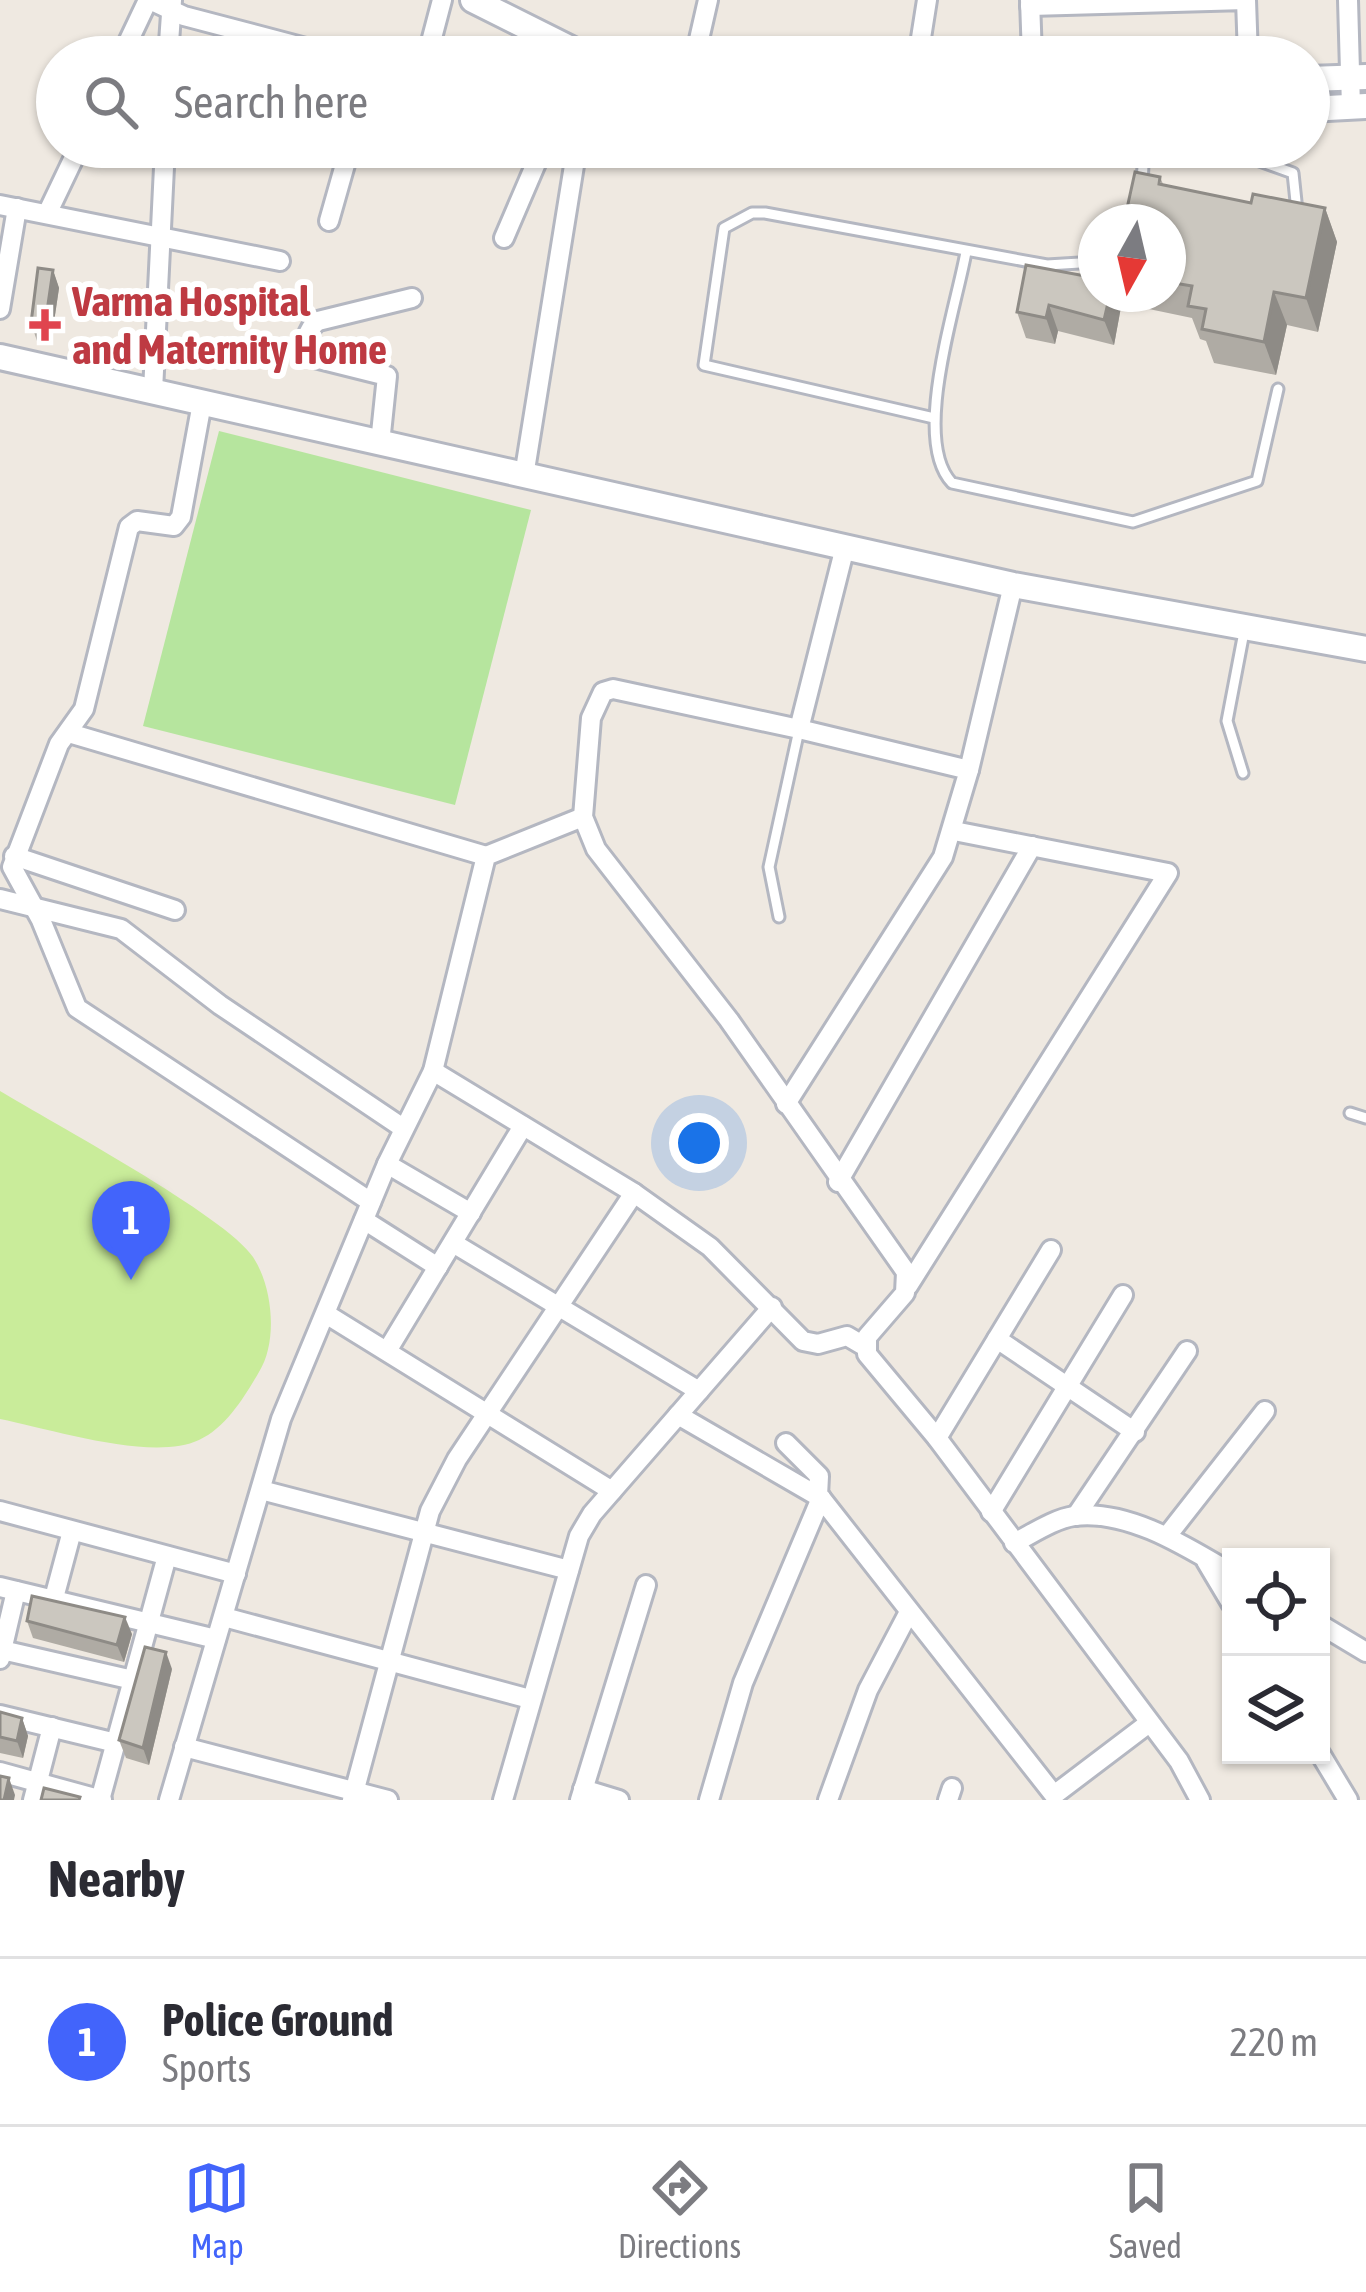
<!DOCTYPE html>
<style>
:root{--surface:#fff;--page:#f7f7f7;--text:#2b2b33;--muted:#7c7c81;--line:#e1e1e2;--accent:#4264fb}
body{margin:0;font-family:"Asap Condensed",sans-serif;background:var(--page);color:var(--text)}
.controls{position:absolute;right:36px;bottom:36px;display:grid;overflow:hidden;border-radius:0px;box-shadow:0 3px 9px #0004}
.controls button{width:108px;height:108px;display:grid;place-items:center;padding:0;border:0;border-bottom:3px solid var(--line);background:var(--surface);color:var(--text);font:60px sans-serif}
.compass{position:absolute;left:1078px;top:204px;width:108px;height:108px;border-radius:50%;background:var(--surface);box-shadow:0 3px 9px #0004;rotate:188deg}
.you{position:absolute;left:699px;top:1143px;width:42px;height:42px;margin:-30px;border:9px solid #fff;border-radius:50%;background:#1a73e8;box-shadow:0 0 0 18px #1a73e833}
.badge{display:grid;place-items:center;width:78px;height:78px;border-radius:50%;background:var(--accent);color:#fff;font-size:39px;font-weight:700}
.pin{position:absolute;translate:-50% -99px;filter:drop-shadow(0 3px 6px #0008)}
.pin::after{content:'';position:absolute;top:63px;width:42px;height:36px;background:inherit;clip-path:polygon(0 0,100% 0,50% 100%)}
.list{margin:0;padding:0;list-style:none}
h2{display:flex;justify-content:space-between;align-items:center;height:156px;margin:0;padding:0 48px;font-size:51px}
h2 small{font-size:39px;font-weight:400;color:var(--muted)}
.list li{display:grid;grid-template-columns:78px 1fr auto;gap:36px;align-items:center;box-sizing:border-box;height:168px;padding:0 48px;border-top:3px solid var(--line)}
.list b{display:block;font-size:45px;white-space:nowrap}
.list p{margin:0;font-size:39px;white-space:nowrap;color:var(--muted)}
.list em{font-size:39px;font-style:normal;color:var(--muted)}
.icon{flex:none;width:66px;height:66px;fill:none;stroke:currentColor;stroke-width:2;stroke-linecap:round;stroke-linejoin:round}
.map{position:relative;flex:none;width:1366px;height:1800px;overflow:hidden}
.search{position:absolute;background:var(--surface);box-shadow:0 3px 9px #0004;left:36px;right:36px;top:36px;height:132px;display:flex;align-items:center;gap:30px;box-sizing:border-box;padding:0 42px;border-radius:66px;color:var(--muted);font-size:45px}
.sheet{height:324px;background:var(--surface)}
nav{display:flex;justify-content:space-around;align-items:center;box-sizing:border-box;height:168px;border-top:3px solid var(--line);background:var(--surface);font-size:33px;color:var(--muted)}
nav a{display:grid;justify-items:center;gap:6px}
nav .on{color:var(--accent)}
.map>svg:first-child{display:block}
</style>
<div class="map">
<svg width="1366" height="1800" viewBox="0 0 1366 1800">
<rect width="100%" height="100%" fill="#efe9e1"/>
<path fill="#b6e59e" d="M219,431L531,510L455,805L143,726Z"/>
<path fill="#c9ec9a" d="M0,1091C51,1122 226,1216 253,1257C273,1287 278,1342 259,1372C245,1396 226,1428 199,1440C152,1462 51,1429 0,1419Z"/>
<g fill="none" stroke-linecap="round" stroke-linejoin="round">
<g stroke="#b4b7c1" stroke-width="15">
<g id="lane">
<path d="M1236,147L1243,155L1293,173L1297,211"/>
<path d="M1142,184L1144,147"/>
<path d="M966,252C956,308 911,440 952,483L1133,522L1257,481L1278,389"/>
<path d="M934,418L704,365L724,228L752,213H765L1047,265L1096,262"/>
<path d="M1243,773L1227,721L1244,632"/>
<path d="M779,917L769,867L799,730"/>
<path d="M1350,1113L1366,1118"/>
</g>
</g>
<g stroke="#b4b7c1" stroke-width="24">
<g id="street">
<path d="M150,0L184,16L340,57"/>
<path d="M1030,0L1032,57"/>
<path d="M1348,0L1351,107"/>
<path d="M1030,6L1246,0L1248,57"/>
<path d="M121,57L148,0"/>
<path d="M168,57L172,0"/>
<path d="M427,57L442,0"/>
<path d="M695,57L708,0"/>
<path d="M918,57L927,0"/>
<path d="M0,205L280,261"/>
<path d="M47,214L79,147"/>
<path d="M329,221L350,147"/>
<path d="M504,238L543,147"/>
<path d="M0,309L17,208"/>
<path d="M153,391L165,147"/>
<path d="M202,403L181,517L174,526L137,521L129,527L84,709L59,744L12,867L41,920L77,1008L371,1202"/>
<path d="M380,443L387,376L311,357C302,346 307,329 318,321L412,298"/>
<path d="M524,476L577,147"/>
<path d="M845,547L799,729L613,689L603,692L591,718L583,817L596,849L729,1020L906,1272L905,1293L867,1337V1354L937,1438L1179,1761L1200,1800"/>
<path d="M69,733L486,856"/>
<path d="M969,770L1013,585"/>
<path d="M14,856L175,910"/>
<path d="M0,899L121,929L220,1005L403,1128"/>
<path d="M433,1071L634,1193L710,1247L803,1341L818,1344L847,1336L864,1346"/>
<path d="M786,1104L943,857L969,770L799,729"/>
<path d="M387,1164L471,1213"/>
<path d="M838,1182L1032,846"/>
<path d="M364,1220L438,1267"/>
<path d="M453,1243L699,1391"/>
<path d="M908,1286L1168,873L954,831"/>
<path d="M326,1314L612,1491"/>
<path d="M997,1339L1135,1432"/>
<path d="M387,1351L523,1126"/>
<path d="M678,1415L821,1498"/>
<path d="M937,1438L1051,1250"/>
<path d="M786,1443L819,1476L818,1496"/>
<path d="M261,1490L569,1570"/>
<path d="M0,1511L236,1574"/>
<path d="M991,1512L1123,1295"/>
<path d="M1076,1516L1187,1351"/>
<path d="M1167,1536L1265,1411"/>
<path d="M1014,1543C1032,1534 1054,1519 1074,1516C1128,1509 1187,1547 1231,1573"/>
<path d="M1206,1561L1231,1603"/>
<path d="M0,1587L216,1639"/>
<path d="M54,1598L72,1531"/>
<path d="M224,1617L530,1699"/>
<path d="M1321,1625L1366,1652"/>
<path d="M2,1650L133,1680"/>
<path d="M0,1659L16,1591"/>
<path d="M0,1715L116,1743"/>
<path d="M184,1747L388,1800"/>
<path d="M1321,1755L1348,1800"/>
<path d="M0,1772L102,1800"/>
<path d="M583,1789L619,1800"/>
<path d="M33,1800L52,1727"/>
<path d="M100,1800L167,1556"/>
<path d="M169,1800L281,1419L387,1164L433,1071L486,856L583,817"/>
<path d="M352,1800L430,1511L457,1459L634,1193"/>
<path d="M503,1800L579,1536L592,1514L772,1307"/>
<path d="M580,1800L646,1585"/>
<path d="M709,1800L743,1683L821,1498L1054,1795L1149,1723"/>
<path d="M828,1800L868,1690L909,1612"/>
<path d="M948,1800L952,1788"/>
</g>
</g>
<g stroke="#b4b7c1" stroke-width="30">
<g id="secondary">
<path d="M473,0L587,57"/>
<path d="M1309,79L1366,77"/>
<path d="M1309,109L1366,106"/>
<path d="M0,357L1013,585L1366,649"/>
</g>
</g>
<use href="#lane" stroke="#fff" stroke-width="9"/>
<use href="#street" stroke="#fff" stroke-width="18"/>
<use href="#secondary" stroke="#fff" stroke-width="24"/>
</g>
<g fill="#afaba4">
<path d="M1160,177L1163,184L1251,203L1325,208L1337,242L1318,332L1287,325L1276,375L1214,363L1206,341L1200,339L1192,318L1125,304L1121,294H1168V222Z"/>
<path d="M53,270L59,288L51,342L37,341L31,323Z"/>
<path d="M1096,294H1117L1121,307L1114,345L1058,331L1055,344L1026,338L1017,312Z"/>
<path d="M27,1621L132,1634L124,1662L33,1638Z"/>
<path d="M172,1669L149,1765L126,1758L119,1740Z"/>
<path d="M0,1712L22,1718L28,1736L23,1758L0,1753Z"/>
</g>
<g fill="#8e8b86">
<path d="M1325,208L1337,242L1318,332L1306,298Z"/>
<path d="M53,270L59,288L51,342L45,325Z"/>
<path d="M1274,292L1287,325L1276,375L1264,342Z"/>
<path d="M1110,294H1117L1121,307L1114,345L1104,320Z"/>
<path d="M1049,305L1058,331L1055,344L1046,318Z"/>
<path d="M125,1617L132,1634L124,1662L117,1645Z"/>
<path d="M166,1652L172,1669L149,1765L143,1748Z"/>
<path d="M22,1718L28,1736L23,1758L17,1741Z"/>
<path d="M9,1778L15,1795L14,1800H4Z"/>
</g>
<g fill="#cbc7bf" stroke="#8e8b86" stroke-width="3">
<path d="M1135,172L1160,177L1159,184L1251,203L1253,194L1325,208L1306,298L1274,292L1264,342L1202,329L1206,309L1188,306L1192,286L1168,282V222H1124Z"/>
<path d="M1026,265L1096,278V294H1110L1104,320L1049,305L1046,318L1017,312Z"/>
<path d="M38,268L53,270L45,325L31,323Z"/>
<path d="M32,1596L125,1617L117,1645L27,1621Z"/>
<path d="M145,1647L166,1652L143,1748L119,1740Z"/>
<path d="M0,1712L22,1718L17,1741L0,1737Z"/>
<path d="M0,1776L9,1778L4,1800H0Z"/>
<path d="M44,1788L80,1797L79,1800H41Z"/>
</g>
<path fill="#e0444e" stroke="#fff" stroke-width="4.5" d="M39 307h12v12h12v12h-12v12h-12v-12h-12v-12h12z"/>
<g text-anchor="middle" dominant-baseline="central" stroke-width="12" stroke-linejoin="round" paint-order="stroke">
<g font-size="42" font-weight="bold" fill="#be3a42" stroke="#fff" text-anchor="start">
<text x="72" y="301">Varma Hospital<tspan x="72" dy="48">and Maternity Home</tspan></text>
</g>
</g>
</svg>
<div class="controls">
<button><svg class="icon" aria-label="locate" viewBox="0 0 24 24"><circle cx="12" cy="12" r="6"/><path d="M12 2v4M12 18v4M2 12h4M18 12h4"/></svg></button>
<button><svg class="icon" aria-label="layers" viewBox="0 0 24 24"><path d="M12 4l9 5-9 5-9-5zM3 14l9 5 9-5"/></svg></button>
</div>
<svg class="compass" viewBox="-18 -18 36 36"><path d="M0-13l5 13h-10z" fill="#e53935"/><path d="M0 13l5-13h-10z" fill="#7c7c81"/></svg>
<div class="you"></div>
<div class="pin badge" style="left:131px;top:1280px">1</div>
<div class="search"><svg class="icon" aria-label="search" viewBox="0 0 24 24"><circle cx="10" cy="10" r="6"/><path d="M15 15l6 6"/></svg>Search here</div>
</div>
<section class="sheet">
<h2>Nearby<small></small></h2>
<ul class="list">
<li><span class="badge">1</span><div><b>Police Ground</b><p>Sports</p></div><em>220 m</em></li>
</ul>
</section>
<nav>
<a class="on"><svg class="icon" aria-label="map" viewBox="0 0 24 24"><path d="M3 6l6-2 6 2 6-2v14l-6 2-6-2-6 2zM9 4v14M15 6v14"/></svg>Map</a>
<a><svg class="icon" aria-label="directions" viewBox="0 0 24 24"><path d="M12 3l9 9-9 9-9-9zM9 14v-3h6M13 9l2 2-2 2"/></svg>Directions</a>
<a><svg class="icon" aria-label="saved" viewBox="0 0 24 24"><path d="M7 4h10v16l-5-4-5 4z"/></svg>Saved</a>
</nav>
